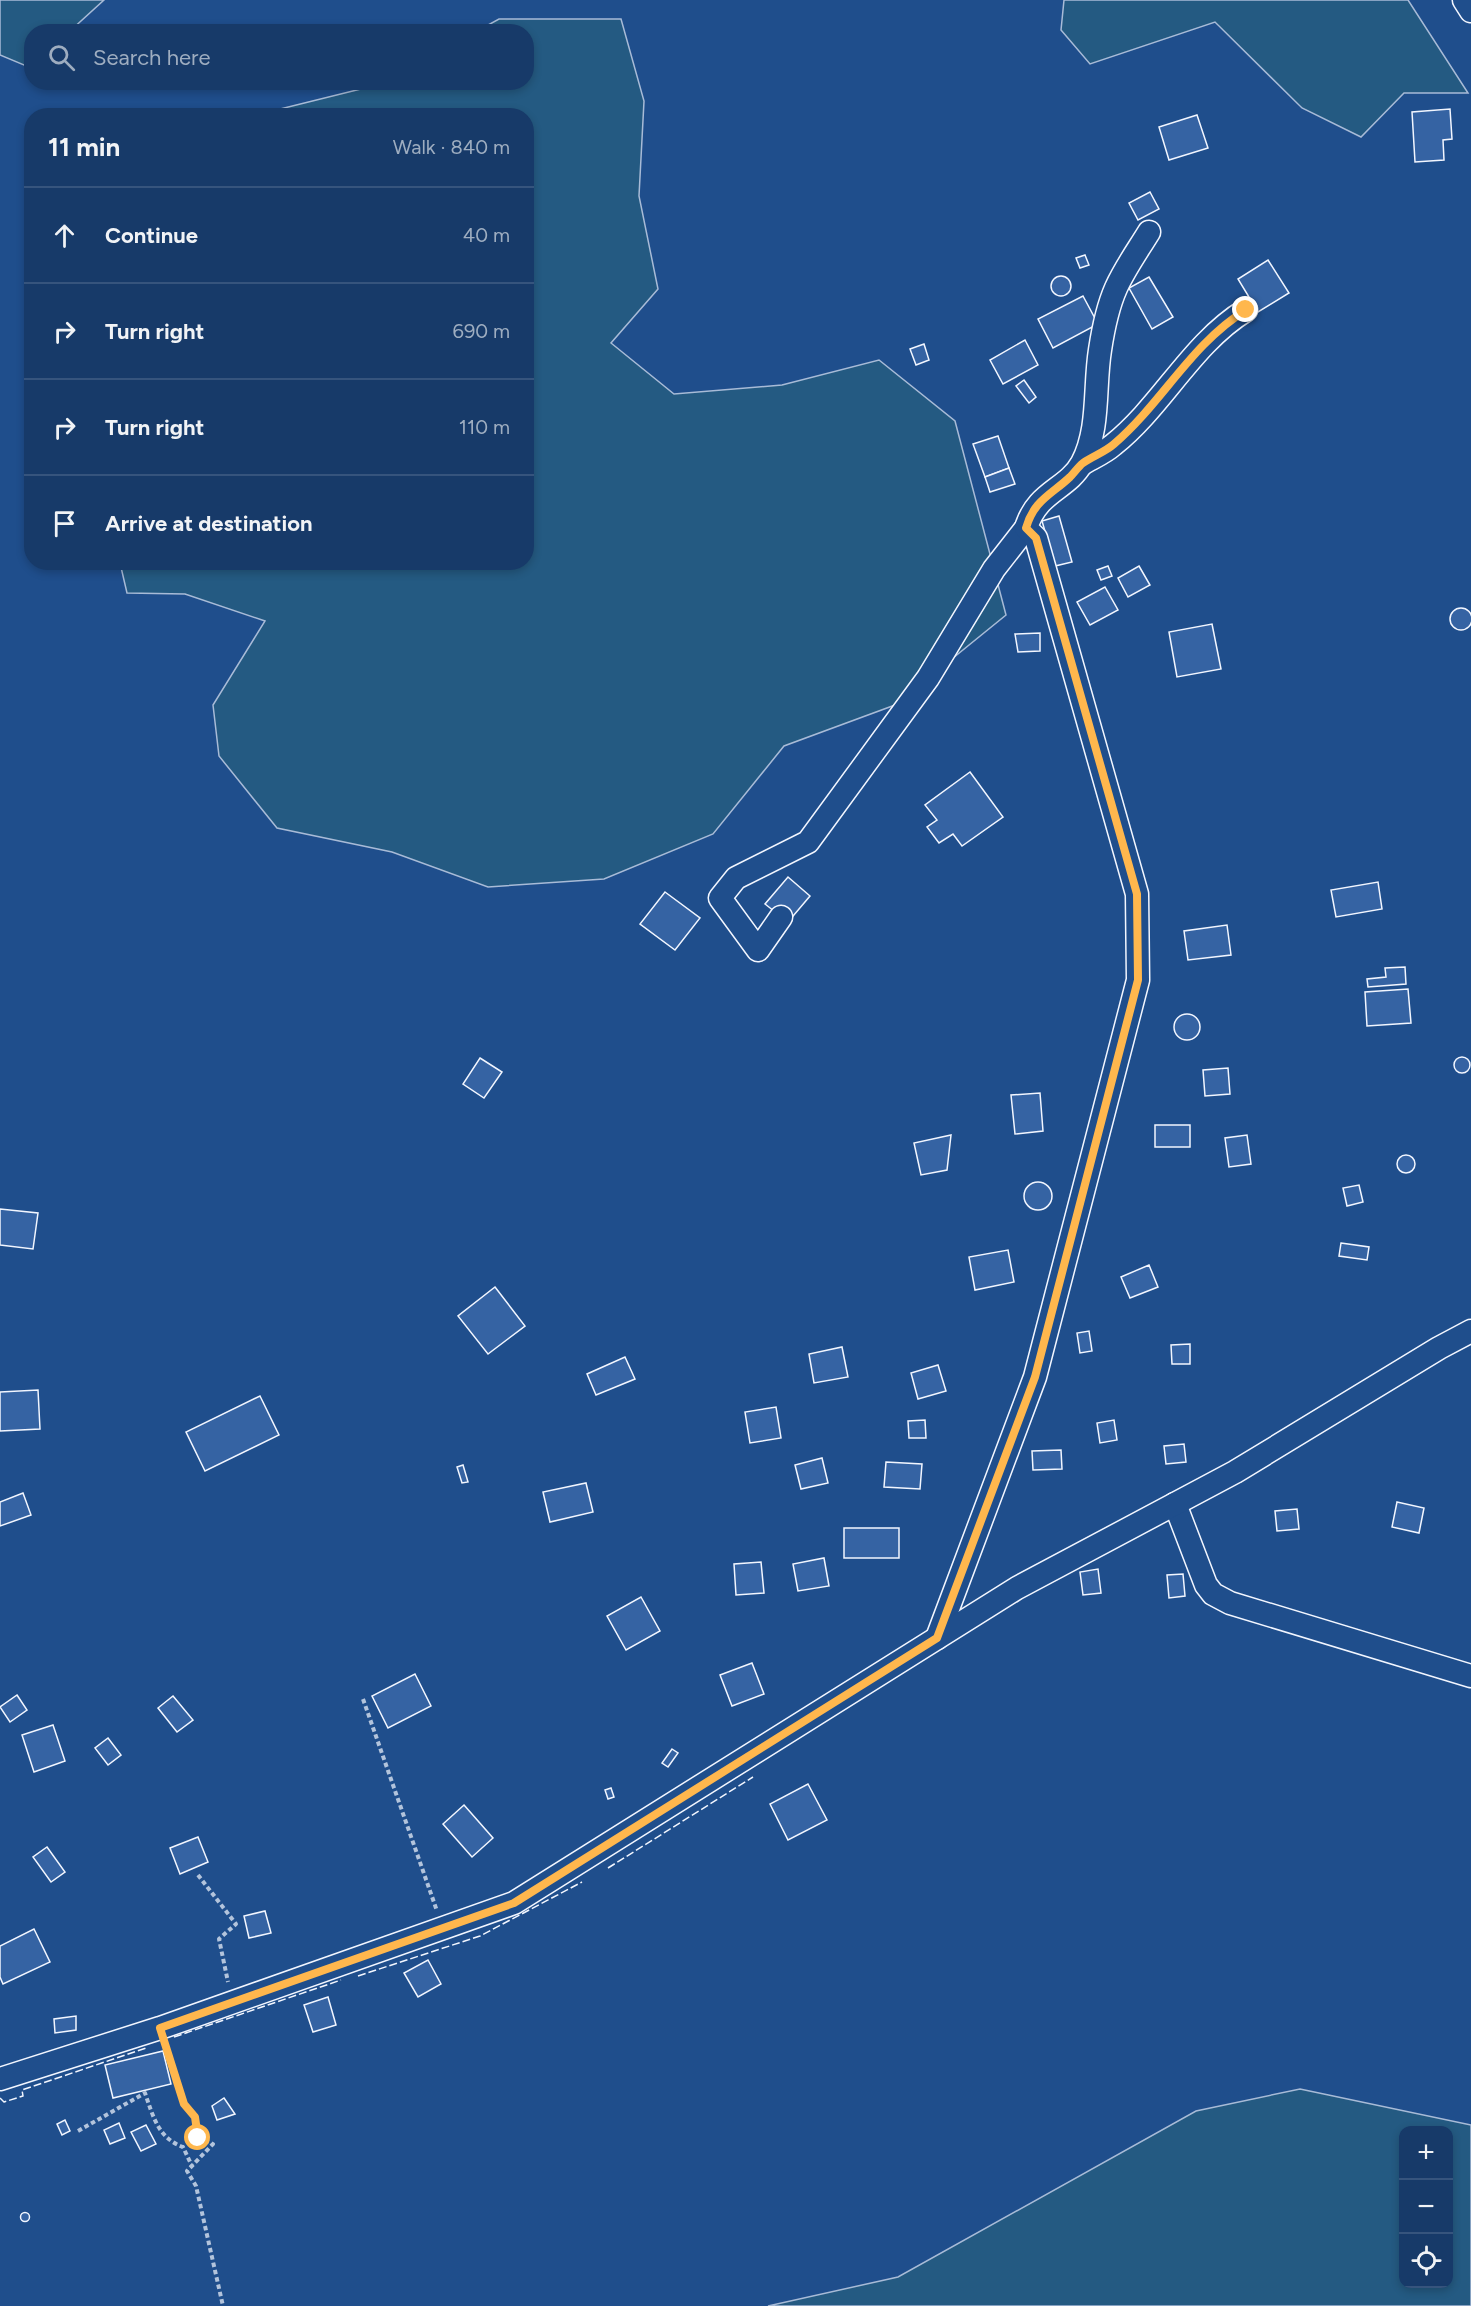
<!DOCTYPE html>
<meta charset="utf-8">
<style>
:root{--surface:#173a69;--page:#244571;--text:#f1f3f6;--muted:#9eadc0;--line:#36547d}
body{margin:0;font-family:Figtree,sans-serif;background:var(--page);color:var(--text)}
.controls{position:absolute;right:18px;bottom:18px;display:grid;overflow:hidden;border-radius:12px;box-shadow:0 3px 9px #0003}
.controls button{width:54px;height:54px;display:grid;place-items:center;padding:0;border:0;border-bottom:2px solid var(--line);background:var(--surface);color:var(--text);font:30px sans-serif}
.stop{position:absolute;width:18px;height:18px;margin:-14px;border:4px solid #ffb74d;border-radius:50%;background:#fff}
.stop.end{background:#ffb74d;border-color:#fff;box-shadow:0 2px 6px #0008}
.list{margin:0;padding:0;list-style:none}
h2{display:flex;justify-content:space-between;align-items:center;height:78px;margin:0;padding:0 24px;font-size:26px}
h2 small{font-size:20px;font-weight:400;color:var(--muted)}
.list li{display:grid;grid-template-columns:39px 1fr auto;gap:18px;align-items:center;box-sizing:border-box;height:96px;padding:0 24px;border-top:2px solid var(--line)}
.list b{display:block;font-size:22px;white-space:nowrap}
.list em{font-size:20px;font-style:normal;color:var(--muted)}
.icon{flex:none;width:33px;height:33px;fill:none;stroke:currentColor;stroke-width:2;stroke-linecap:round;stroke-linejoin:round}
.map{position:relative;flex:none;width:1471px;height:2306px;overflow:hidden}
.search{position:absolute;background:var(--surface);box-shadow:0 3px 9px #0003;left:24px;top:24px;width:510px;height:66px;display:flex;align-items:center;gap:15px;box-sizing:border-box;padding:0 21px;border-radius:24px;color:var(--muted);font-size:22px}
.panel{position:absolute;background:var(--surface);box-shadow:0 3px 9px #0003;left:24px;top:108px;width:510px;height:462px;border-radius:24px}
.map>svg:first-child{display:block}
</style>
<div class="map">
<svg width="1471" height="2306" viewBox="0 0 1471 2306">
<rect width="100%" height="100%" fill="#1f4e8c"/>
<g fill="#245a82" stroke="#a8bbd7" stroke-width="1.5" fill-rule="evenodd">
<path d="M0,0H104L70,31L32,32L31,68L0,55Z"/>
<path d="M1064,0H1408L1468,93H1404L1361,137L1302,108L1215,22L1090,64L1061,30Z"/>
<path d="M499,19H621L644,101L639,196L658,289L611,343L674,394L782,385L879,360L955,421L1006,615L895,705L784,746L713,834L604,879L488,887L392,852L277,828L219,756L213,705L265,621L185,594L127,593L120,563L526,562V116L256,115L385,83L526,82V32L477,31Z"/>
<path d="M1300,2089L1471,2125V2306H768L898,2277L1196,2111ZM1448,2130V2284H1404V2130Z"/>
</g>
<g fill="#3563a3" stroke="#f2f6ff" stroke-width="1.5">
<path d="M1450,109L1452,139L1443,140L1444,160L1415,162L1412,112Z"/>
<path d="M1197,115L1208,148L1169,160L1159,127Z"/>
<path d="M1150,192L1159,209L1138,220L1129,203Z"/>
<path d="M1085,255L1089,265L1080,268L1076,258Z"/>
<path d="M1268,260L1289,293L1258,312L1238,279Z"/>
<circle cx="1061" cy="286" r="10"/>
<path d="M1149,277L1173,317L1152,329L1129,288Z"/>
<path d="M1083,296L1098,324L1053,348L1038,319Z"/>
<path d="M1025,340L1038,365L1003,384L990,360Z"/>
<path d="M924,344L929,360L916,365L910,349Z"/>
<path d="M1024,380L1036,397L1029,403L1016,386Z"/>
<path d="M998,436L1009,468L985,477L973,444Z"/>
<path d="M1009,468L1015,484L990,492L985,477Z"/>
<path d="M1059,516L1072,562L1055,566L1042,521Z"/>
<path d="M1108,566L1112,576L1101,580L1097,570Z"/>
<path d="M1139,566L1150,585L1128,597L1118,578Z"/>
<path d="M1105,587L1118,610L1090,625L1077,602Z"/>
<circle cx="1461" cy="619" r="11"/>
<path d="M1212,624L1221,669L1177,677L1169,632Z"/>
<path d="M1040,633V651L1018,652L1015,634Z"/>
<path d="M970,772L1003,817L962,846L953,834L939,843L927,827L937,820L925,805Z"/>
<path d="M788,877L810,896L788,922L765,904Z"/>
<path d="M1378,882L1382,909L1336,917L1331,890Z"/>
<path d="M665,892L700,918L675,950L640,924Z"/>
<path d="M1227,925L1231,955L1188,960L1184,931Z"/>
<path d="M1405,967L1406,984L1368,987L1367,979L1386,977L1385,968Z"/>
<path d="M1408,989L1411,1023L1367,1026L1365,992Z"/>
<circle cx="1187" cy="1027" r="13"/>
<circle cx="1462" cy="1065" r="8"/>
<path d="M480,1058L502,1072L484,1098L463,1084Z"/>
<path d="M1228,1068L1230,1094L1205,1096L1203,1070Z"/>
<path d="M1040,1093L1043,1131L1015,1134L1011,1095Z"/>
<rect x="1155" y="1125" width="35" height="22"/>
<path d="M951,1135L947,1170L921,1175L914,1143Z"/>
<path d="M1247,1135L1251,1164L1229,1167L1225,1138Z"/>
<circle cx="1406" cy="1164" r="9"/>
<circle cx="1038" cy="1196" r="14"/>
<path d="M1359,1185L1363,1202L1347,1206L1343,1188Z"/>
<path d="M0,1209L38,1213L33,1249L0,1245Z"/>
<path d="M1341,1243L1369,1247L1367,1260L1339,1256Z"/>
<path d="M1008,1250L1014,1282L975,1290L969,1257Z"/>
<path d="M1149,1265L1158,1287L1130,1298L1121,1277Z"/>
<path d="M495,1287L525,1326L488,1354L458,1316Z"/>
<path d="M1089,1331L1092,1351L1080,1353L1077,1333Z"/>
<path d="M1190,1344V1364H1172L1171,1345Z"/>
<path d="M842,1347L848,1377L814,1383L809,1354Z"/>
<path d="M625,1357L635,1379L596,1395L587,1374Z"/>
<path d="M938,1365L946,1391L918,1399L911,1373Z"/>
<path d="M38,1390L40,1429L0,1431V1392Z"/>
<path d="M260,1396L279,1435L205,1471L186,1432Z"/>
<path d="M776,1407L781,1438L750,1443L745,1412Z"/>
<path d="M925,1420L926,1438H909L908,1421Z"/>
<path d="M1114,1420L1117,1440L1100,1443L1097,1423Z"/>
<path d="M1184,1444L1186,1462L1166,1464L1164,1446Z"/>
<path d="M1061,1450L1062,1469L1033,1470L1032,1451Z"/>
<path d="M822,1458L828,1483L801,1489L795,1465Z"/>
<path d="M886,1462L922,1464L920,1489L884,1487Z"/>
<path d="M463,1465L468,1482L462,1483L457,1467Z"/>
<path d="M586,1483L593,1512L550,1522L543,1492Z"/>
<path d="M23,1493L31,1515L0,1526V1502Z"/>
<path d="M1397,1502L1424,1508L1419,1533L1392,1527Z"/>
<path d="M1297,1509L1299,1529L1277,1531L1275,1511Z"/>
<rect x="844" y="1528" width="55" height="30"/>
<path d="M824,1558L829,1586L798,1591L793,1564Z"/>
<path d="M761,1562L764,1593L736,1595L734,1564Z"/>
<path d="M1098,1569L1101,1593L1083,1595L1080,1572Z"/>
<path d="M1183,1574L1185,1596L1169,1598L1167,1575Z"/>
<path d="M641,1597L660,1631L626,1650L607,1616Z"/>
<path d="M752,1663L764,1694L732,1706L720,1675Z"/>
<path d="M415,1674L431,1706L388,1728L372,1696Z"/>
<path d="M17,1695L27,1710L10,1722L0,1707Z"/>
<path d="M173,1696L193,1720L177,1732L158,1708Z"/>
<path d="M53,1725L65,1761L34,1772L22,1735Z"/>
<path d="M108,1738L121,1755L108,1765L95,1748Z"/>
<path d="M672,1749L678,1753L668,1767L662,1763Z"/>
<path d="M808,1784L827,1820L788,1840L770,1804Z"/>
<path d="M611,1788L614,1797L608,1799L605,1790Z"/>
<path d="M464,1805L493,1838L472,1857L443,1824Z"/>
<path d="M198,1837L208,1862L180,1874L170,1848Z"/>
<path d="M47,1847L65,1872L51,1882L33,1857Z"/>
<path d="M265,1911L271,1933L249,1938L244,1916Z"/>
<path d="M34,1929L50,1962L3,1984L0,1977V1946Z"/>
<path d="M428,1960L441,1984L418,1997L404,1973Z"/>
<path d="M328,1997L336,2025L313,2032L304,2005Z"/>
<path d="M76,2016V2030L55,2033L54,2019Z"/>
<path d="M163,2051L171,2084L113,2098L105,2065Z"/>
<path d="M224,2098L235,2114L217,2120L212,2106Z"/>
<path d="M65,2120L70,2131L62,2135L57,2124Z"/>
<path d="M119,2123L125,2138L110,2144L104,2130Z"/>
<path d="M146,2125L156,2144L141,2151L131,2132Z"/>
<circle cx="25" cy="2217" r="4.5"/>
</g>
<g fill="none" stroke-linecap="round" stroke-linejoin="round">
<g stroke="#f2f6ff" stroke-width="25">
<g id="minor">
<path d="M1464,0L1471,11"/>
<path d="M1082,464C1092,458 1104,453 1113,445C1163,405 1191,344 1246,310"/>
<path d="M781,917L758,950L720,898L736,878L808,842L928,678L994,569L1026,528"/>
<path d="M1175,1504L1206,1585L1213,1594L1230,1603L1471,1676"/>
<path d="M937,1638L1035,1377L1138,980L1137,894L1036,538L1026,528C1037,491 1067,490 1082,463C1100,429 1094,387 1100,350C1103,330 1108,306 1116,288C1125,268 1138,250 1149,232"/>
<path d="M0,2079L160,2028L514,1903L1017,1588L1235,1472L1439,1348L1471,1331"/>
</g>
</g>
<g stroke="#b3c4dc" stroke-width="4" stroke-dasharray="4.5 3" stroke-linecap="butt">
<path d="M363,1699L437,1911"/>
<path d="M198,1875L236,1924L219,1939L228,1982"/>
<path d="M166,2048L184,2104L195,2117L197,2138L213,2144L187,2171L196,2186L223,2306"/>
<path d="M78,2131L145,2093C153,2116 158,2138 183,2147L192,2166"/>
</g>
<use href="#minor" stroke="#1f4e8c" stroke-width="22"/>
<g stroke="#f2f6ff" stroke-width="1.5" stroke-dasharray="8 3" stroke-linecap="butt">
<path d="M608,1868L753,1777"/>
<path d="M358,1976L480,1936L582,1882"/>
<path d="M174,2037L341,1980"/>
<path d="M0,2098L4,2102L23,2096L22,2090L146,2048"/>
</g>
</g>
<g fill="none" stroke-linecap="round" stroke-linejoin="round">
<path stroke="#ffb74d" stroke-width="8" d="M198,2138L195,2117L184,2104L160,2028L514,1903L937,1638L1035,1377L1138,980L1137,894L1036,538L1026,528C1034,500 1051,495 1070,477C1074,473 1078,467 1083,463C1093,456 1105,452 1114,444C1162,403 1191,344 1246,310"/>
</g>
</svg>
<div class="controls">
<button>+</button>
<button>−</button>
<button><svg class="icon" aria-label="locate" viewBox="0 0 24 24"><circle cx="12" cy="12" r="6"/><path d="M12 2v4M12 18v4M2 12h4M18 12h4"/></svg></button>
</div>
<div class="stop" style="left:198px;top:2138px"></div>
<div class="stop end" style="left:1246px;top:310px"></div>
<div class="search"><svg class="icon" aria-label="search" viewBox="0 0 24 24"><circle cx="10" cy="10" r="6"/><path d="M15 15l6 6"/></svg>Search here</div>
<section class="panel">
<h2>11 min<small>Walk · 840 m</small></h2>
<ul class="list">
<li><svg class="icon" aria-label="ahead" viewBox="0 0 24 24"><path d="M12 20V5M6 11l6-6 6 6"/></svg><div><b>Continue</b></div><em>40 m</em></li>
<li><svg class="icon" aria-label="right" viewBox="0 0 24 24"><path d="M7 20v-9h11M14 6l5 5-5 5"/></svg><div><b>Turn right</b></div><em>690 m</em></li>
<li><svg class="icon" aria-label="right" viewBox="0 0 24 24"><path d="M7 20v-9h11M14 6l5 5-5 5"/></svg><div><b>Turn right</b></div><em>110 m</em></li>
<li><svg class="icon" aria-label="arrive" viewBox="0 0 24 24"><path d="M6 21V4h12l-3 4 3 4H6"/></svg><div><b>Arrive at destination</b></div></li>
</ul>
</section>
</div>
